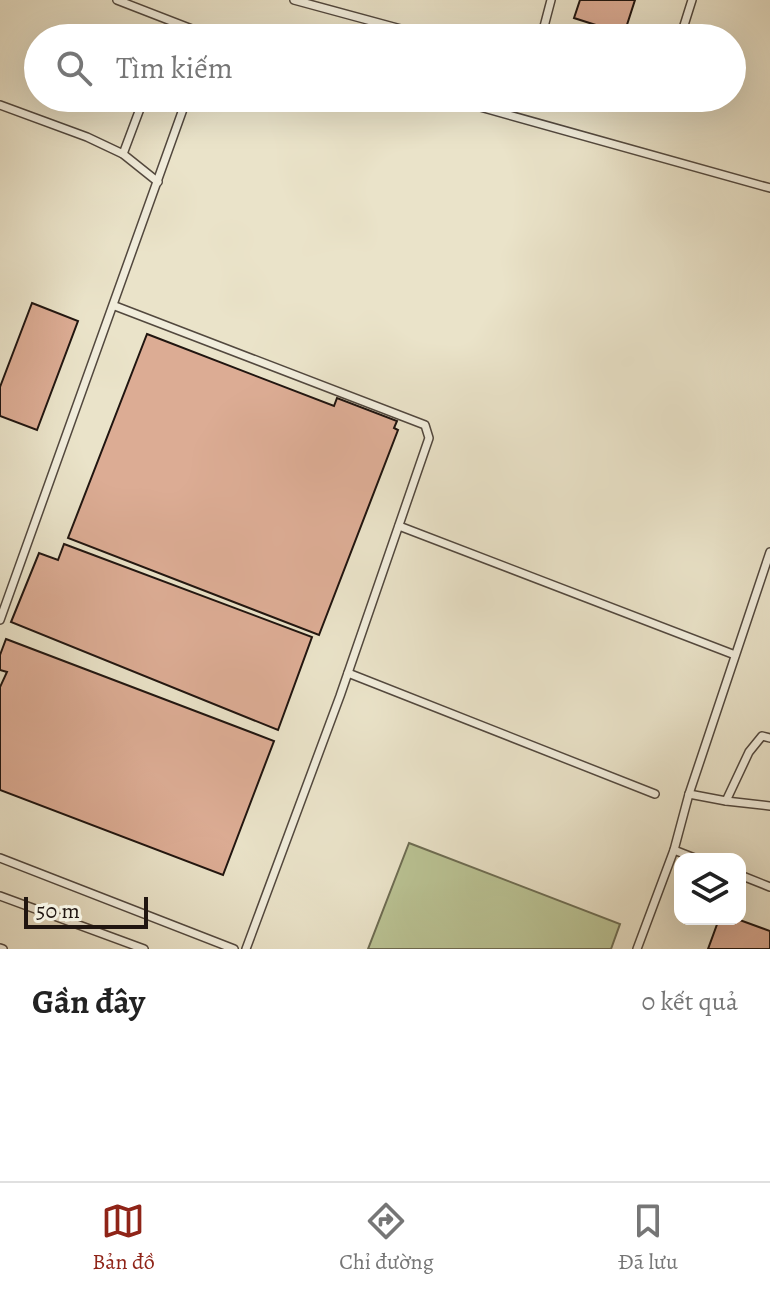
<!DOCTYPE html>
<html lang="vi">
<meta charset="utf-8">
<style>
:root{--surface:#fff;--page:#f6f6f6;--text:#222;--muted:#767676;--line:#e0e0e0;--accent:#8f2418}
body{margin:0;font-family:Alegreya,serif;background:var(--page);color:var(--text)}
.controls{position:absolute;right:24px;bottom:24px;display:grid;overflow:hidden;border-radius:16px;box-shadow:0 8px 32px #0002}
.controls button{width:72px;height:72px;display:grid;place-items:center;padding:0;border:0;border-bottom:2px solid var(--line);background:var(--surface);color:var(--text);font:40px sans-serif}
.scale{position:absolute;left:24px;bottom:20px;width:124px;box-sizing:border-box;padding-left:8px;border:4px solid #201510;border-top:0;font-size:22px;line-height:28px;white-space:nowrap;color:#201510;-webkit-text-stroke:6px #f1eddc;paint-order:stroke}
.list{margin:0;padding:0;list-style:none}
h2{display:flex;justify-content:space-between;align-items:center;height:104px;margin:0;padding:0 32px;font-size:34px}
h2 small{font-size:26px;font-weight:400;color:var(--muted)}
.icon{flex:none;width:44px;height:44px;fill:none;stroke:currentColor;stroke-width:2;stroke-linecap:round;stroke-linejoin:round}
.map{position:relative;flex:none;width:770px;height:949px;overflow:hidden}
.search{position:absolute;background:var(--surface);box-shadow:0 8px 32px #0002;left:24px;right:24px;top:24px;height:88px;display:flex;align-items:center;gap:20px;box-sizing:border-box;padding:0 28px;border-radius:44px;color:var(--muted);font-size:30px}
.sheet{height:232px;background:var(--surface)}
nav{display:flex;justify-content:space-around;align-items:center;box-sizing:border-box;height:112px;border-top:2px solid var(--line);background:var(--surface);font-size:22px;color:var(--muted)}
nav a{display:grid;justify-items:center;gap:4px}
nav .on{color:var(--accent)}
.map>svg:first-child{display:block}
</style>
<div class="map">
<svg width="770" height="949" viewBox="0 0 770 949">
<rect width="100%" height="100%" fill="#eae3c9"/>
<filter id="stains"><feTurbulence type="fractalNoise" baseFrequency=".0025" numOctaves="4"/><feColorMatrix values="0 0 0 0 .2 0 0 0 0 .09 0 0 0 0 .02 0 0 0 .5 -.17"/></filter>
<radialGradient id="worn" r=".72"><stop offset=".6" stop-color="#630" stop-opacity="0"/><stop offset="1" stop-color="#630" stop-opacity=".3"/></radialGradient>
<path fill="#bac394" stroke="#6d6c52" stroke-width="2" d="M409,843L620,924L611,949H368Z"/>
<g fill="#dcac94" stroke="#201510" stroke-width="2">
<path d="M580,0H635L624,34L574,18Z"/>
<path d="M32,303L78,321L37,430L0,416V387Z"/>
<path d="M147,334L334,406L337,398L397,421L394,428L398,430L319,635L68,538Z"/>
<path d="M64,544L312,637L278,730L11,622L39,553L58,560Z"/>
<path d="M6,639L274,741L223,875L0,790V687L7,672L0,670V655Z"/>
<path d="M719,919H737L770,931V949H708Z"/>
</g>
<g fill="none" stroke-linecap="round" stroke-linejoin="round">
<g stroke="#52483e" stroke-width="10">
<g id="lane">
<path d="M117,0L215,38"/>
<path d="M294,0L434,38"/>
<path d="M541,38L551,0"/>
<path d="M680,38L692,0"/>
<path d="M448,98L770,188"/>
<path d="M0,105L87,137L123,154L158,182"/>
<path d="M123,154L144,98"/>
<path d="M115,306L425,425L429,438L340,696L246,949"/>
<path d="M399,526L735,655"/>
<path d="M0,620L187,98"/>
<path d="M348,673L655,794"/>
<path d="M689,794L726,801L749,752L762,736L770,738"/>
<path d="M726,801L770,806"/>
<path d="M674,850L697,859"/>
<path d="M0,858L234,949"/>
<path d="M740,875L770,887"/>
<path d="M0,896L144,949"/>
<path d="M0,948L3,949"/>
<path d="M637,949L674,850L689,794L770,552"/>
</g>
</g>
<use href="#lane" stroke="#f1eddc" stroke-width="7"/>
</g>
<rect width="100%" height="100%" filter="url(#stains)"/>
<rect width="100%" height="100%" fill="url(#worn)"/>
</svg>
<div class="controls">
<button><svg class="icon" aria-label="layers" viewBox="0 0 24 24"><path d="M12 4l9 5-9 5-9-5zM3 14l9 5 9-5"/></svg></button>
</div>
<div class="scale">50 m</div>
<div class="search"><svg class="icon" aria-label="search" viewBox="0 0 24 24"><circle cx="10" cy="10" r="6"/><path d="M15 15l6 6"/></svg>Tìm kiếm</div>
</div>
<section class="sheet">
<h2>Gần đây<small>0 kết quả</small></h2>
<ul class="list">
</ul>
</section>
<nav>
<a class="on"><svg class="icon" aria-label="map" viewBox="0 0 24 24"><path d="M3 6l6-2 6 2 6-2v14l-6 2-6-2-6 2zM9 4v14M15 6v14"/></svg>Bản đồ</a>
<a><svg class="icon" aria-label="directions" viewBox="0 0 24 24"><path d="M12 3l9 9-9 9-9-9zM9 14v-3h6M13 9l2 2-2 2"/></svg>Chỉ đường</a>
<a><svg class="icon" aria-label="saved" viewBox="0 0 24 24"><path d="M7 4h10v16l-5-4-5 4z"/></svg>Đã lưu</a>
</nav>
